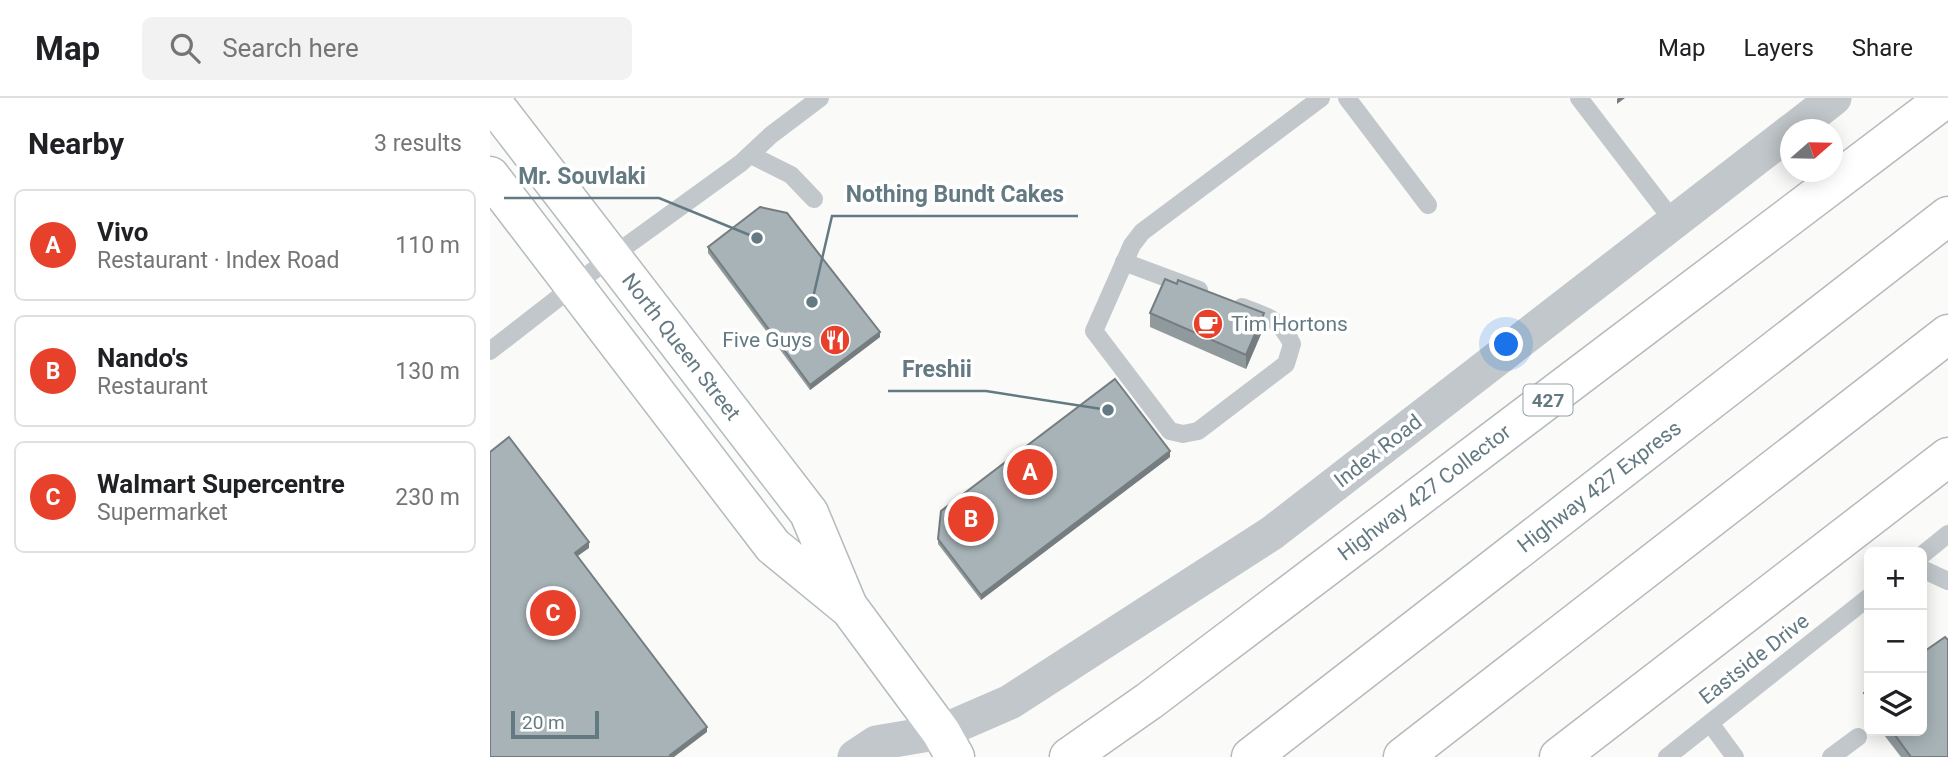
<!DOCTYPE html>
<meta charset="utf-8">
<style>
:root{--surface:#fff;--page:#f2f2f2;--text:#202124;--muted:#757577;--line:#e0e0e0;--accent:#e7402b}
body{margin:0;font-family:Roboto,sans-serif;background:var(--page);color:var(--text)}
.controls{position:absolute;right:21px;bottom:21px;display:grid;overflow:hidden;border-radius:10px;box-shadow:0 4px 18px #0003}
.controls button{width:63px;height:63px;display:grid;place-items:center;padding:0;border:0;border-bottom:2px solid var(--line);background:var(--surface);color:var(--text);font:35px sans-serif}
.compass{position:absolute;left:1290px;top:21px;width:63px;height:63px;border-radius:50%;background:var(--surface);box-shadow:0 4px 18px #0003;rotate:70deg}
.scale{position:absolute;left:21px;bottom:18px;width:88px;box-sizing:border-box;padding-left:7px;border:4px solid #647a83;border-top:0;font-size:19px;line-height:24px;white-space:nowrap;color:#647a83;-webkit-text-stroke:5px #fff;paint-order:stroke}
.you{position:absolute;left:1017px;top:247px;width:24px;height:24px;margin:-18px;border:5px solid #fff;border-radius:50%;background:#1a73e8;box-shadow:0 0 0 10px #1a73e833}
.badge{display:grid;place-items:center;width:46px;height:46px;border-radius:50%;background:var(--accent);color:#fff;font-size:23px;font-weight:700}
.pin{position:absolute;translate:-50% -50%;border:4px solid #fff;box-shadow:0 2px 7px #0006}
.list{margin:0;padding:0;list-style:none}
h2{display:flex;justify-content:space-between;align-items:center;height:91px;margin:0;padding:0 28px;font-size:30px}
h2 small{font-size:23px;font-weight:400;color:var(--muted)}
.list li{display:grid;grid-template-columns:46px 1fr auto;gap:21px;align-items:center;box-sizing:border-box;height:112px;margin:0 14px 14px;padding:0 14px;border:2px solid var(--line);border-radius:10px}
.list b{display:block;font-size:26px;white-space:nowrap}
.list p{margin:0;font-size:23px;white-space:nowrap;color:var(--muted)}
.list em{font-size:23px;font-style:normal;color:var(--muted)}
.icon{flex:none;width:38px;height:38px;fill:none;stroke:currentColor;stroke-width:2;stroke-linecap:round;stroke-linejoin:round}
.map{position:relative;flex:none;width:1458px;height:659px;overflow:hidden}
header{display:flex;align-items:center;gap:42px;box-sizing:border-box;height:98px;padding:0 35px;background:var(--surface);border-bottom:2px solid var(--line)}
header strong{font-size:33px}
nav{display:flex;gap:38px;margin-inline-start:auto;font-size:24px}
.search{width:490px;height:63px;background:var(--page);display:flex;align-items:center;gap:18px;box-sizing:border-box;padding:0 24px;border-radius:10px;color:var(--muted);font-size:26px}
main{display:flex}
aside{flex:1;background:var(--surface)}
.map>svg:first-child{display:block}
</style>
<header>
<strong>Map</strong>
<div class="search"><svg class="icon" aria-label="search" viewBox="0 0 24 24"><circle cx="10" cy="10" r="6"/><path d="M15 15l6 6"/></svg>Search here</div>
<nav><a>Map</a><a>Layers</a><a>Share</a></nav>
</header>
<main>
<aside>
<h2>Nearby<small>3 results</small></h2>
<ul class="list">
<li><span class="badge">A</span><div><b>Vivo</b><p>Restaurant · Index Road</p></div><em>110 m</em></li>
<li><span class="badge">B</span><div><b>Nando's</b><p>Restaurant</p></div><em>130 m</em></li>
<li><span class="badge">C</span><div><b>Walmart Supercentre</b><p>Supermarket</p></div><em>230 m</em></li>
</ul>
</aside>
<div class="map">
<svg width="1458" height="659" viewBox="0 0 1458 659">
<rect width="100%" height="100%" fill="#fafaf8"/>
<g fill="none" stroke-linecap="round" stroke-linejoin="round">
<g stroke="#b3bbbf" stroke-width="41">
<g id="secondary">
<path id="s1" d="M0,1L319,415L357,506"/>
<path d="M0,78L283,448L360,511L451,634L465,659"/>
</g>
</g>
<g stroke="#b4babd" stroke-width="41">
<g id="motorway">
<path id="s2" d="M579,659L659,603L1456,0"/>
<path id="s3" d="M761,659L1458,118"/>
<path d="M913,659L1458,236"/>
<path d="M1069,659L1458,359"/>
</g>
</g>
<g stroke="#c1c7ca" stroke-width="18">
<path d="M857,0L938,107"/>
<path d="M1089,0L1184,124"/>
<path d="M261,57L301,77L324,101"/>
<path d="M634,164L709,192"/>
<path d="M752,209C777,218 790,221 802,246L796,266L708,333L693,336L680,333L604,233L642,147L652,134L831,0"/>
<path d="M0,253L121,159L251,65L281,37L330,0"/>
<path d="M1432,457L1458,436"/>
<path d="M1432,471L1458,483"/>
<path d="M1220,625L1245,659"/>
<path d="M1177,659L1379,499"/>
<path d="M1341,659L1368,639"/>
</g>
<g stroke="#c1c7ca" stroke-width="35">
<path d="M1303,32L1344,0"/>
<path d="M365,659L386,645L451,634L520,604L782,435L1300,34"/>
</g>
<use href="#secondary" stroke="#fff" stroke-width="38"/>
<use href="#motorway" stroke="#fff" stroke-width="38"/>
</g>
<g fill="#909a9d">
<path d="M218,149L390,239L320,292L218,155Z"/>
<path d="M660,215L774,229L756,271L660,229Z"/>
<path d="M680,359L491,502L448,446V441Z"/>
<path d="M1379,591V617L1374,609V595Z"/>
<path d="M1391,633H1432L1458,659H1411Z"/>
</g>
<g fill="#757d80">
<path d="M1128,0H1135L1127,6V1Z"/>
<path d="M774,215V229L756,271V257Z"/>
<path d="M390,234V239L320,292V287Z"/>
<path d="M680,353V359L491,502V497Z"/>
<path d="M99,444V450L85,460V455Z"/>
<path d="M217,629V634L184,659H180V657Z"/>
</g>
<g fill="#a7b3b7" stroke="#757d80" stroke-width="2">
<path d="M270,109L297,115L390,234L320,287L218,149Z"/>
<path d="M675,181L687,186L688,182L774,215L756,257L660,215Z"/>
<path d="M625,281L680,353L491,497L448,441L451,413Z"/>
<path d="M19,339L99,444L85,455L217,629L180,657L182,659H0V354Z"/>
<path d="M1455,539L1458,542V659H1421L1402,633H1432V555Z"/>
<path d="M1379,591V602L1374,595Z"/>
</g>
<defs>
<g id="cafe-disc" transform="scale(1.575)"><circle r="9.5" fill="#e7402b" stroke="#fff"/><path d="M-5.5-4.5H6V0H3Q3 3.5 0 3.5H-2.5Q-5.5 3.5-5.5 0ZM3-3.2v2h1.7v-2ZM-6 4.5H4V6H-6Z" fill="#fff"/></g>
<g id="restaurant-disc" transform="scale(1.575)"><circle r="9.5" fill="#e7402b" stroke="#fff"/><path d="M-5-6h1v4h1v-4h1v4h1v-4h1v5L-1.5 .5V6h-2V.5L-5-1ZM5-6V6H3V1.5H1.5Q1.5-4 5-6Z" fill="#fff"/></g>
</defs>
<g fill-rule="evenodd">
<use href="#cafe-disc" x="718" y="226"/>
<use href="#restaurant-disc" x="345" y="242"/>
</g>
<g text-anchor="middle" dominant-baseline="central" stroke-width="7" stroke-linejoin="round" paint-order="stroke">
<rect fill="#fff" stroke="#92a2a8" stroke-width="2" x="1033.5" y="286.5" width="49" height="31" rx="5"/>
<g font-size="19" font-weight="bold" fill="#647a83">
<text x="1058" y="302">427</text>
</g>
<g font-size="21" fill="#647a83" stroke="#fff" text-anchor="start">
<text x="741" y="226">Tim Hortons</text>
<text x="322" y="242" text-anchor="end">Five Guys</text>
</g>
<g font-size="21" fill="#647a83" stroke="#fff">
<text stroke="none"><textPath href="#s1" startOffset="313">North Queen Street</textPath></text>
<text transform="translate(888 353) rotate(-38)">Index Road</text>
<text stroke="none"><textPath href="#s3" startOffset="441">Highway 427 Express</textPath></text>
<text stroke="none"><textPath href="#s2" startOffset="443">Highway 427 Collector</textPath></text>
<text transform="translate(1264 561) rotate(-38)">Eastside Drive</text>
</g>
</g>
<path fill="none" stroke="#647a83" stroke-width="2.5" d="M267 140L169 100H14M322 204L342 118H588M618 312L496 293H398"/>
<g fill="#647a83" stroke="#fff" stroke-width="2.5">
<circle cx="267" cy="140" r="7"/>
<circle cx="322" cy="204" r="7"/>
<circle cx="618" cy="312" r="7"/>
</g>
<g font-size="23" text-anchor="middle" font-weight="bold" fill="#647a83" stroke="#fff" stroke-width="7" stroke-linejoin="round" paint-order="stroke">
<text x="92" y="86">Mr. Souvlaki</text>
<text x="465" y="104">Nothing Bundt Cakes</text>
<text x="447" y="279">Freshii</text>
</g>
</svg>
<div class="controls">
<button>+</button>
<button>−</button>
<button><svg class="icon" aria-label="layers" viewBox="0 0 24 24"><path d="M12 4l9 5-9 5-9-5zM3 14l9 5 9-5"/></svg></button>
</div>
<svg class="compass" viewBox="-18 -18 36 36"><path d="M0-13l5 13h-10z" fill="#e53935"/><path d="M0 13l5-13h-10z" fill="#757577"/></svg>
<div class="scale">20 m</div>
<div class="you"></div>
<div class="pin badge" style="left:540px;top:374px">A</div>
<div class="pin badge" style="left:481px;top:421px">B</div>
<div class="pin badge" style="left:63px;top:515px">C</div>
</div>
</main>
